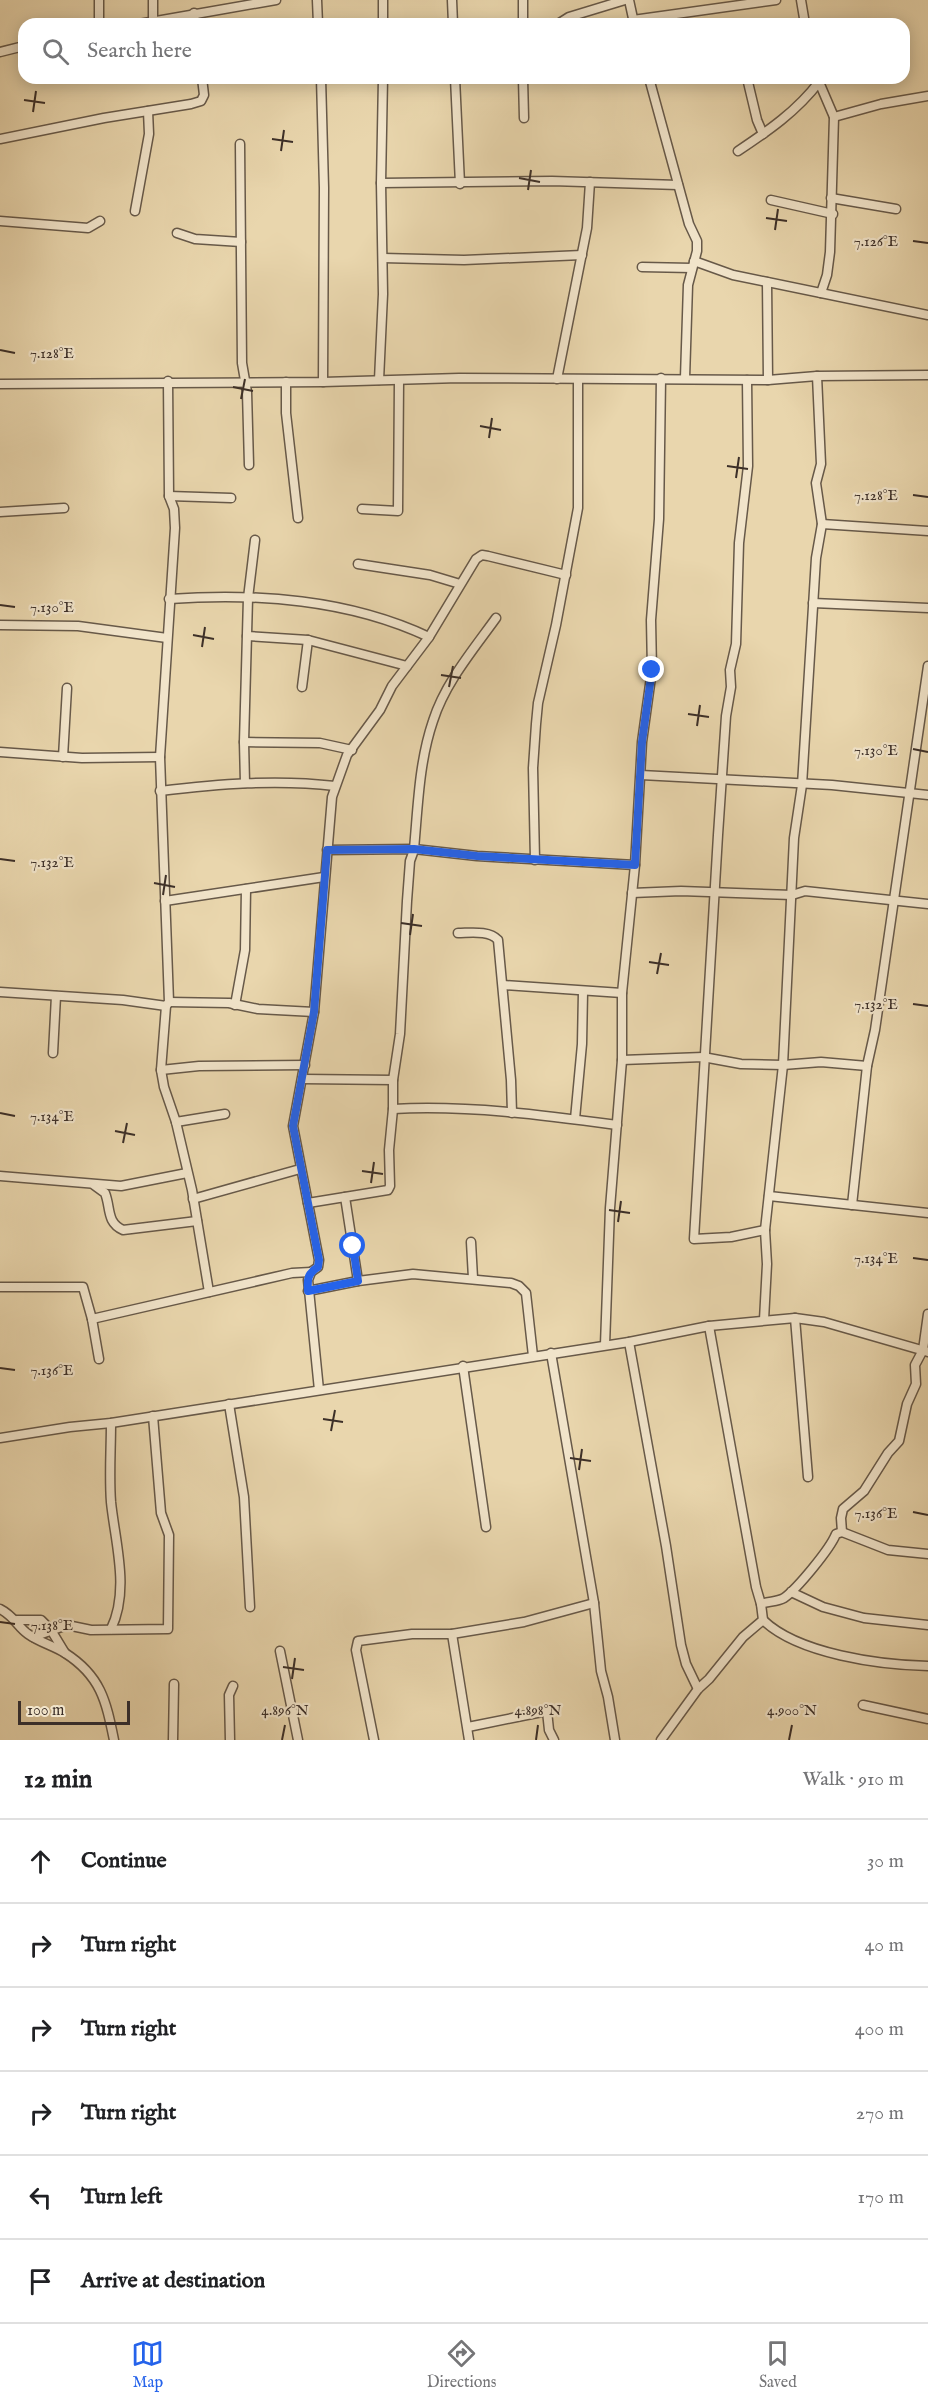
<!DOCTYPE html>
<meta charset="utf-8">
<style>
:root{--surface:#fff;--page:#f6f6f6;--text:#202124;--muted:#757577;--line:#e0e0e0;--accent:#2563eb}
body{margin:0;font-family:"IM FELL English",serif;background:var(--page);color:var(--text)}
.scale{position:absolute;left:18px;bottom:15px;width:112px;box-sizing:border-box;padding-left:6px;border:3px solid #3c2f28;border-top:0;font-size:16px;line-height:21px;white-space:nowrap;color:#3c2f28;-webkit-text-stroke:4px #f1e4ca;paint-order:stroke}
.stop{position:absolute;width:18px;height:18px;margin:-14px;border:4px solid #2563eb;border-radius:50%;background:#fff}
.stop.end{background:#2563eb;border-color:#fff;box-shadow:0 2px 6px #0008}
.list{margin:0;padding:0;list-style:none}
h2{display:flex;justify-content:space-between;align-items:center;height:78px;margin:0;padding:0 24px;font-size:26px}
h2 small{font-size:20px;font-weight:400;color:var(--muted)}
.list li{display:grid;grid-template-columns:39px 1fr auto;gap:18px;align-items:center;box-sizing:border-box;height:84px;padding:0 24px;border-top:2px solid var(--line)}
.list b{display:block;font-size:22px;white-space:nowrap}
.list em{font-size:20px;font-style:normal;color:var(--muted)}
.icon{flex:none;width:33px;height:33px;fill:none;stroke:currentColor;stroke-width:2;stroke-linecap:round;stroke-linejoin:round}
.map{position:relative;flex:none;width:928px;height:1740px;overflow:hidden}
.search{position:absolute;background:var(--surface);box-shadow:0 3px 15px #0003;left:18px;right:18px;top:18px;height:66px;display:flex;align-items:center;gap:15px;box-sizing:border-box;padding:0 21px;border-radius:18px;color:var(--muted);font-size:22px}
.sheet{height:582px;background:var(--surface)}
nav{display:flex;justify-content:space-around;align-items:center;box-sizing:border-box;height:84px;border-top:2px solid var(--line);background:var(--surface);font-size:16px;color:var(--muted)}
nav a{display:grid;justify-items:center;gap:3px}
nav .on{color:var(--accent)}
.map>svg:first-child{display:block}
</style>
<div class="map">
<svg width="928" height="1740" viewBox="0 0 928 1740">
<rect width="100%" height="100%" fill="#e9d6ad"/>
<filter id="stains"><feTurbulence type="fractalNoise" baseFrequency=".00333" numOctaves="4"/><feColorMatrix values="0 0 0 0 .2 0 0 0 0 .09 0 0 0 0 .02 0 0 0 .5 -.17"/></filter>
<radialGradient id="worn" r=".72"><stop offset=".6" stop-color="#630" stop-opacity="0"/><stop offset="1" stop-color="#630" stop-opacity=".3"/></radialGradient>
<g fill="none" stroke-linecap="round" stroke-linejoin="round">
<g stroke="#675949" stroke-width="11">
<g id="minor">
<path d="M99,0V24"/>
<path d="M153,0V22"/>
<path d="M317,0L318,24"/>
<path d="M452,0L453,24"/>
<path d="M523,0V24"/>
<path d="M629,0L634,23"/>
<path d="M801,0L805,24"/>
<path d="M194,13L195,24"/>
<path d="M633,20L776,0"/>
<path d="M139,24L276,0"/>
<path d="M383,24V0"/>
<path d="M558,24L569,17L625,0"/>
<path d="M0,52L24,46"/>
<path d="M321,78L324,188L323,382"/>
<path d="M455,78L460,184"/>
<path d="M523,78L524,118"/>
<path d="M649,78L689,224L697,241V251L688,285L685,378"/>
<path d="M747,78L757,120L763,134"/>
<path d="M819,82L834,117L830,252L827,275L821,293"/>
<path d="M834,117L881,104L928,96"/>
<path d="M0,139L104,118L191,104L201,101L204,95L202,78"/>
<path d="M240,144L242,363L247,392L249,465"/>
<path d="M738,151C768,131 797,111 819,82L818,78"/>
<path d="M381,183L552,181L678,185"/>
<path d="M831,198L896,209"/>
<path d="M771,200L833,214"/>
<path d="M135,211L149,134L148,111"/>
<path d="M0,221L88,228L100,221"/>
<path d="M177,233L195,239L241,242"/>
<path d="M383,258L464,260L582,255"/>
<path d="M694,261L733,275L928,315"/>
<path d="M642,267L692,268"/>
<path d="M767,282L768,380"/>
<path d="M557,379L587,228L590,182"/>
<path d="M379,380L383,294L381,183L383,78"/>
<path d="M747,380L748,466L739,543L736,644L730,670L731,687L726,716L718,835L694,1239L731,1237L765,1230"/>
<path d="M168,381L169,496L174,509L175,528L160,757L169,1002L166,1006L161,1070L164,1087L176,1122L192,1190L209,1292"/>
<path d="M286,382V413L298,518"/>
<path d="M0,384L323,382L459,378L768,380L817,376L928,375"/>
<path d="M169,496L231,498"/>
<path d="M362,509L398,511L399,381"/>
<path d="M0,512L64,508"/>
<path d="M822,524L928,531"/>
<path d="M358,564L430,575L460,584"/>
<path d="M169,599C257,593 348,599 429,637"/>
<path d="M813,603L928,608"/>
<path d="M0,625L78,626L167,638"/>
<path d="M247,636L308,640L407,666"/>
<path d="M302,687L308,640"/>
<path d="M244,742L320,743L352,750"/>
<path d="M0,752L82,758L160,757"/>
<path d="M63,757L67,688"/>
<path d="M641,775L832,785L928,795"/>
<path d="M245,783L244,742L248,598L255,540"/>
<path d="M160,791C218,784 276,779 335,786"/>
<path d="M414,849C418,806 419,762 433,721C445,683 473,650 496,618"/>
<path d="M327,850L414,849L477,856L635,865"/>
<path d="M535,860L533,768L536,724L538,703L556,625L578,508V380"/>
<path d="M632,893L681,891L792,895L805,891L928,904"/>
<path d="M165,901L324,877"/>
<path d="M458,933C470,933 489,930 498,940L511,1080L512,1113"/>
<path d="M503,985L622,993"/>
<path d="M0,992L123,1000L166,1006"/>
<path d="M169,1002L229,1003L258,1009L314,1012"/>
<path d="M235,1005L245,950L246,889"/>
<path d="M53,1053L56,996"/>
<path d="M622,1060L703,1057L741,1064L783,1065L821,1062L867,1066"/>
<path d="M161,1070L199,1066L305,1065"/>
<path d="M303,1079L393,1080"/>
<path d="M393,1109C468,1105 543,1115 617,1125"/>
<path d="M575,1119L582,1044L583,992"/>
<path d="M176,1122L225,1114"/>
<path d="M0,1176L121,1186L187,1173"/>
<path d="M94,1185L105,1193C111,1208 106,1222 123,1230L197,1221"/>
<path d="M769,1196L928,1213"/>
<path d="M345,1197L358,1281"/>
<path d="M193,1199L300,1169"/>
<path d="M308,1203L388,1190L390,1186L389,1150L393,1109V1080L400,1034L407,901L410,861L414,850"/>
<path d="M852,1205L867,1066L875,1030L928,666"/>
<path d="M471,1242L473,1278"/>
<path d="M0,1287H83L92,1319L99,1359"/>
<path d="M308,1291L358,1281L413,1274L511,1283L519,1286L526,1293L533,1356"/>
<path d="M795,1318L808,1477"/>
<path d="M92,1319L292,1273L311,1272"/>
<path d="M764,1320L767,1264L765,1230L783,1065L794,838L802,785L816,558L822,524L816,483L821,464L817,376"/>
<path d="M709,1326L756,1587L761,1604"/>
<path d="M629,1342L666,1546L681,1645L686,1664L698,1689"/>
<path d="M605,1345L610,1208L622,1060V993L635,865L642,742L652,670L651,620L659,519L661,378"/>
<path d="M551,1353L594,1603L601,1671L608,1697L615,1740"/>
<path d="M463,1366L486,1527"/>
<path d="M319,1390L308,1280L311,1272L318,1267L319,1260L293,1126L314,1012L332,797L347,755L380,710L392,686L429,637L476,559L482,555L488,556L566,575"/>
<path d="M229,1404L244,1497L250,1607"/>
<path d="M0,1438L70,1427L111,1423L629,1342L709,1326L795,1318L824,1322L928,1352"/>
<path d="M842,1532L888,1550L928,1554"/>
<path d="M791,1592L823,1607L864,1618L928,1625"/>
<path d="M0,1609C14,1616 17,1626 28,1634C39,1642 54,1646 65,1653C101,1676 106,1701 114,1740"/>
<path d="M17,1620H41L51,1630L65,1653"/>
<path d="M763,1620C798,1654 880,1665 928,1666"/>
<path d="M111,1629C130,1590 115,1542 111,1502C109,1476 111,1449 111,1423"/>
<path d="M452,1634L469,1740"/>
<path d="M33,1637L67,1625L91,1630L168,1629L169,1535L161,1513L153,1416"/>
<path d="M280,1651L298,1740"/>
<path d="M863,1705L928,1719"/>
<path d="M468,1727L547,1711L549,1730L554,1740"/>
<path d="M173,1740L174,1684"/>
<path d="M230,1740L229,1695L233,1686"/>
<path d="M374,1740L356,1650L358,1641L412,1634H452L524,1622L594,1603"/>
<path d="M661,1740L698,1689L709,1679L743,1637L763,1620L761,1604C769,1601 777,1602 784,1598C797,1589 830,1549 836,1534L842,1532L841,1518L843,1509L864,1491L888,1453L899,1441L907,1404L916,1384L915,1365L923,1350L928,1314"/>
</g>
</g>
<use href="#minor" stroke="#f1e4ca" stroke-width="8"/>
</g>
<g fill="none" stroke-linecap="round" stroke-linejoin="round">
<path stroke="#2563eb" stroke-width="8" d="M353,1246L358,1281L308,1291C307,1279 308,1273 318,1267L319,1260L293,1126L314,1012L327,850L414,849L477,856L635,865L642,742L652,670"/>
</g>
<path fill="none" stroke="#3c2f28" stroke-width="2" d="M24,100L45,103M33,112L36,91M272,139L293,142M281,151L284,130M519,178L540,182M528,190L531,170M766,218L787,221M775,230L778,209M913,241L928,243M0,350L15,353M233,387L253,391M241,399L245,379M480,426L501,430M489,438L492,418M727,466L748,469M736,478L739,457M913,495L928,497M0,605L15,607M193,635L214,639M202,647L205,627M441,675L461,678M449,687L453,666M688,714L709,717M697,726L700,705M913,749L928,752M0,859L15,861M154,883L175,887M163,895L166,875M401,923L422,926M410,935L413,914M649,962L669,965M657,974L661,953M913,1004L928,1006M0,1113L15,1116M115,1131L135,1135M123,1143L127,1123M362,1171L383,1174M371,1183L374,1162M609,1210L630,1213M618,1222L621,1201M913,1258L928,1260M0,1368L15,1370M323,1419L343,1422M331,1431L335,1410M570,1458L591,1461M579,1470L582,1449M913,1512L928,1515M0,1622L15,1624M283,1667L304,1670M292,1679L295,1658M282,1740L285,1725M536,1740L538,1725M789,1740L792,1725"/>
<g font-size="15" text-anchor="middle" fill="#3c2f28" stroke="#f1e4ca" stroke-width="4.5" stroke-linejoin="round" paint-order="stroke">
<text x="876" y="246">7.126°E</text>
<text x="52" y="358">7.128°E</text>
<text x="876" y="500">7.128°E</text>
<text x="52" y="612">7.130°E</text>
<text x="876" y="755">7.130°E</text>
<text x="52" y="867">7.132°E</text>
<text x="876" y="1009">7.132°E</text>
<text x="52" y="1121">7.134°E</text>
<text x="876" y="1263">7.134°E</text>
<text x="52" y="1375">7.136°E</text>
<text x="876" y="1518">7.136°E</text>
<text x="52" y="1630">7.138°E</text>
<text x="285" y="1715">4.896°N</text>
<text x="538" y="1715">4.898°N</text>
<text x="792" y="1715">4.900°N</text>
</g>
<rect width="100%" height="100%" filter="url(#stains)"/>
<rect width="100%" height="100%" fill="url(#worn)"/>
</svg>
<div class="scale">100 m</div>
<div class="stop" style="left:353px;top:1246px"></div>
<div class="stop end" style="left:652px;top:670px"></div>
<div class="search"><svg class="icon" aria-label="search" viewBox="0 0 24 24"><circle cx="10" cy="10" r="6"/><path d="M15 15l6 6"/></svg>Search here</div>
</div>
<section class="sheet">
<h2>12 min<small>Walk · 910 m</small></h2>
<ul class="list">
<li><svg class="icon" aria-label="ahead" viewBox="0 0 24 24"><path d="M12 20V5M6 11l6-6 6 6"/></svg><div><b>Continue</b></div><em>30 m</em></li>
<li><svg class="icon" aria-label="right" viewBox="0 0 24 24"><path d="M7 20v-9h11M14 6l5 5-5 5"/></svg><div><b>Turn right</b></div><em>40 m</em></li>
<li><svg class="icon" aria-label="right" viewBox="0 0 24 24"><path d="M7 20v-9h11M14 6l5 5-5 5"/></svg><div><b>Turn right</b></div><em>400 m</em></li>
<li><svg class="icon" aria-label="right" viewBox="0 0 24 24"><path d="M7 20v-9h11M14 6l5 5-5 5"/></svg><div><b>Turn right</b></div><em>270 m</em></li>
<li><svg class="icon" aria-label="left" viewBox="0 0 24 24"><path d="M17 20v-9H6M10 6l-5 5 5 5"/></svg><div><b>Turn left</b></div><em>170 m</em></li>
<li><svg class="icon" aria-label="arrive" viewBox="0 0 24 24"><path d="M6 21V4h12l-3 4 3 4H6"/></svg><div><b>Arrive at destination</b></div></li>
</ul>
</section>
<nav>
<a class="on"><svg class="icon" aria-label="map" viewBox="0 0 24 24"><path d="M3 6l6-2 6 2 6-2v14l-6 2-6-2-6 2zM9 4v14M15 6v14"/></svg>Map</a>
<a><svg class="icon" aria-label="directions" viewBox="0 0 24 24"><path d="M12 3l9 9-9 9-9-9zM9 14v-3h6M13 9l2 2-2 2"/></svg>Directions</a>
<a><svg class="icon" aria-label="saved" viewBox="0 0 24 24"><path d="M7 4h10v16l-5-4-5 4z"/></svg>Saved</a>
</nav>
